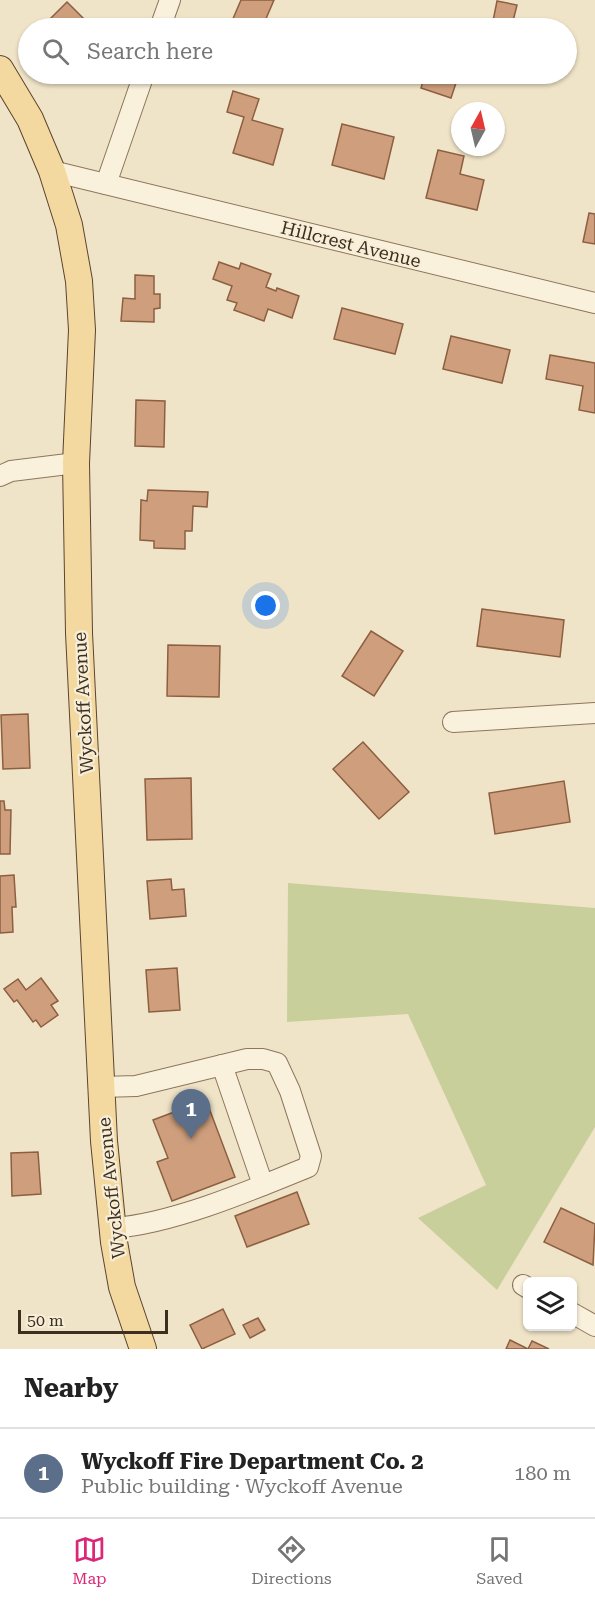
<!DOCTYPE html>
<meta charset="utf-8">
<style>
:root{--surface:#fff;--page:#f6f6f6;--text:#222;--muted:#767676;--line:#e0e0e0;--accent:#db2777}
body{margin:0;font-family:"Roboto Serif",serif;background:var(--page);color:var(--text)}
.controls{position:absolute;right:18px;bottom:18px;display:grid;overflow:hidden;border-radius:9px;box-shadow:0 2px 4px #0004}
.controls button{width:54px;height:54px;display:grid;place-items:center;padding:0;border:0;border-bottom:2px solid var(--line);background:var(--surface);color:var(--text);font:30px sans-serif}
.compass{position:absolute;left:451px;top:102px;width:54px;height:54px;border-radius:50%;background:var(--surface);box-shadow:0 2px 4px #0004;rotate:8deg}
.scale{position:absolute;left:18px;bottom:15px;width:150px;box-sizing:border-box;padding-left:6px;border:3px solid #3d2e20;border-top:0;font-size:16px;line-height:21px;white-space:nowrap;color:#3d2e20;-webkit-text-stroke:4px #f7eed8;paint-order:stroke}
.you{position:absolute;left:266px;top:606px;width:21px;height:21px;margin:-15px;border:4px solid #fff;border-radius:50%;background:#1a73e8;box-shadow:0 0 0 9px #1a73e833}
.badge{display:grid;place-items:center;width:39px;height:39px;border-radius:50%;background:var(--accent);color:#fff;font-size:20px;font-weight:700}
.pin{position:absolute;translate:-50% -50px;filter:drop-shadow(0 2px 3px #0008)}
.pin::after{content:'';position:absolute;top:32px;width:21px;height:18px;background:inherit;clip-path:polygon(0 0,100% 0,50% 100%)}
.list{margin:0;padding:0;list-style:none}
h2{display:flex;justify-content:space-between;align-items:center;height:78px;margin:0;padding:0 24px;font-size:26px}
h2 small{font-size:20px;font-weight:400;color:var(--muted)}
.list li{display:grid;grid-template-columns:39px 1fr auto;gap:18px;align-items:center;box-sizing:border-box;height:90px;padding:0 24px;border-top:2px solid var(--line)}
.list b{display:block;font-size:22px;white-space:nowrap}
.list p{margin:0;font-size:20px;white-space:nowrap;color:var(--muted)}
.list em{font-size:20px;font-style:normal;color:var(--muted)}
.icon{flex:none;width:33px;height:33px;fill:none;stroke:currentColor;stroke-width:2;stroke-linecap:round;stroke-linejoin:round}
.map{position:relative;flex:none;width:595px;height:1349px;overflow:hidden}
.search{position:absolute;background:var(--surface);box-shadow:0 2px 4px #0004;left:18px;right:18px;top:18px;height:66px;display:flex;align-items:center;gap:15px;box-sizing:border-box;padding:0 21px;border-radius:33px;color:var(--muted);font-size:22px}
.sheet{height:168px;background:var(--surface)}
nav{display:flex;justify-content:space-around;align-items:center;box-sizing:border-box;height:84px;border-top:2px solid var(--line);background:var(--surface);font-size:16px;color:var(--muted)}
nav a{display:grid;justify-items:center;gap:3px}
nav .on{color:var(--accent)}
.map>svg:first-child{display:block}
</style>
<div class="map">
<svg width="595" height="1349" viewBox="0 0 595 1349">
<rect width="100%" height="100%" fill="#f0e4c8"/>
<path fill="#c9cf9b" d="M288,883L595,908V1127L497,1290L418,1218L486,1185L408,1014L287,1022Z"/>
<g fill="#cf9f7d" stroke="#8d5f41" stroke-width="1.5">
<path d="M241,0H274L262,28H229Z"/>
<path d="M497,1L517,5L512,25L493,21Z"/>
<path d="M67,2L93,28H45L43,26Z"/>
<path d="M425,74H459L451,98L421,88Z"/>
<path d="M233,91L259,99L252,120L283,129L273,165L233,153L244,117L227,112Z"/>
<path d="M342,124L394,137L384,179L332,165Z"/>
<path d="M438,150L464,156L460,174L484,180L477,210L426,198Z"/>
<path d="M589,213L595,214V244L583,242Z"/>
<path d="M219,262L239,269L241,263L271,274L266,287L276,291L277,288L299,296L292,318L268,309L264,321L234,310L237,303L227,300L232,286L213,279Z"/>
<path d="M135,275L154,276V294H160V308L154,309V322L121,321L123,298L135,299Z"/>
<path d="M342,308L403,324L395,354L334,339Z"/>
<path d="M451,336L510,350L502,383L443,369Z"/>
<path d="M550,355L595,363V413L579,410L583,386L546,379Z"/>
<path d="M136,400L165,401L164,447L135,446Z"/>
<path d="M148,490L208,492L207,507L193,506L192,531H185V549L154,548V541L140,540L141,500L147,501Z"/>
<path d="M482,609L564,620L560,657L477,646Z"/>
<path d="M371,631L403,651L374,696L342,676Z"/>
<path d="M168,645L220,646L219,697L167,696Z"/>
<path d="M28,714L30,768L3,769L1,715Z"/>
<path d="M363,742L409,792L379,819L333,769Z"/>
<path d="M191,778L192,839L147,840L145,779Z"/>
<path d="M564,781L570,822L495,834L489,793Z"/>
<path d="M0,801H4L5,810H11L10,854H0Z"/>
<path d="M14,875L16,907H12L13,932L0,933V876Z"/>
<path d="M171,879L172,890L184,889L186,916L150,919L147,881Z"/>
<path d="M177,968L180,1010L149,1012L146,970Z"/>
<path d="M41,978L58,1001L51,1005L58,1015L41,1027L36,1020L33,1022L17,1000L14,1002L4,989L18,979L26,990Z"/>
<path d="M206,1100L235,1177L172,1201L157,1162L168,1158L153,1120Z"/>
<path d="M38,1152L41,1194L12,1196L11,1153Z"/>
<path d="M297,1192L309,1224L247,1247L235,1216Z"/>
<path d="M561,1208L595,1224L593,1265L544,1242Z"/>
<path d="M223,1309L235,1334L202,1349L190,1325Z"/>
<path d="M258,1318L265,1330L250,1338L243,1325Z"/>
<path d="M510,1340L528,1349H506Z"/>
<path d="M532,1341L549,1349H528Z"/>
</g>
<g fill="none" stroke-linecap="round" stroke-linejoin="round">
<g stroke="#8d765c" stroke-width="22">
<g id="minor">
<path d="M160,28L170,0"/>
<path d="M52,171L595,303"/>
<path d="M106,184L144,74"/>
<path d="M0,476L11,471L76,463"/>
<path d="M453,722L595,713"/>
<path d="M222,1065L263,1185"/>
<path d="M102,1087L136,1086L247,1059H263L277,1063L290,1091L311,1156L308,1167C252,1190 172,1224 113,1228"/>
<path d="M523,1285L528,1288"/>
<path d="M572,1313L595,1326"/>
</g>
</g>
<g stroke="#5b4430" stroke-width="28">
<path id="major" d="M0,69L30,119L52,171L69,225L79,281L82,330L76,463L79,633L104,1141L114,1242L122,1287L143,1349"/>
</g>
<use href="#minor" stroke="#faf1dc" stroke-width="20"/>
<use href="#major" stroke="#f3d9a0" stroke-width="26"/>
</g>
<g text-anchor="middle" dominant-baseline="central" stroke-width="4.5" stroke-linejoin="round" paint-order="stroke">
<g font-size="18" fill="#3d2e20" stroke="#f7eed8">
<text transform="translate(351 244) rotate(14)">Hillcrest Avenue</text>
<text transform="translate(83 703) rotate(-93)">Wyckoff Avenue</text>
<text transform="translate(111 1188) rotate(-96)">Wyckoff Avenue</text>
</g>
</g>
</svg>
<div class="controls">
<button><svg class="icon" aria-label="layers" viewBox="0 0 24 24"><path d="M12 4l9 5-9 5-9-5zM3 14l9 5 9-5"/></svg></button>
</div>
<svg class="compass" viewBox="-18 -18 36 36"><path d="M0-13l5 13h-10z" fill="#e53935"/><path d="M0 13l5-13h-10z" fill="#767676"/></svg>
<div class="scale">50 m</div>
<div class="you"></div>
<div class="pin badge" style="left:191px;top:1139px;background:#5c6f8a">1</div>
<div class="search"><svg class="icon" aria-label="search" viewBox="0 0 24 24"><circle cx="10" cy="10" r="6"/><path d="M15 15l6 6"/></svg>Search here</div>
</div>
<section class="sheet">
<h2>Nearby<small></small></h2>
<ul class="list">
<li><span class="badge" style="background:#5c6f8a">1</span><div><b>Wyckoff Fire Department Co. 2</b><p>Public building · Wyckoff Avenue</p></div><em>180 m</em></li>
</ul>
</section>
<nav>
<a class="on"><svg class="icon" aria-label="map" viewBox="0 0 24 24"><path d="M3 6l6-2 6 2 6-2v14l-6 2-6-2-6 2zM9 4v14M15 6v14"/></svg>Map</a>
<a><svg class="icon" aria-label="directions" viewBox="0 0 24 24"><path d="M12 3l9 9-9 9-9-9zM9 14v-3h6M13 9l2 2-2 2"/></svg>Directions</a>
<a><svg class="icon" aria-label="saved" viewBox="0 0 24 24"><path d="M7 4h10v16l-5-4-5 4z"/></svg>Saved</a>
</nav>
